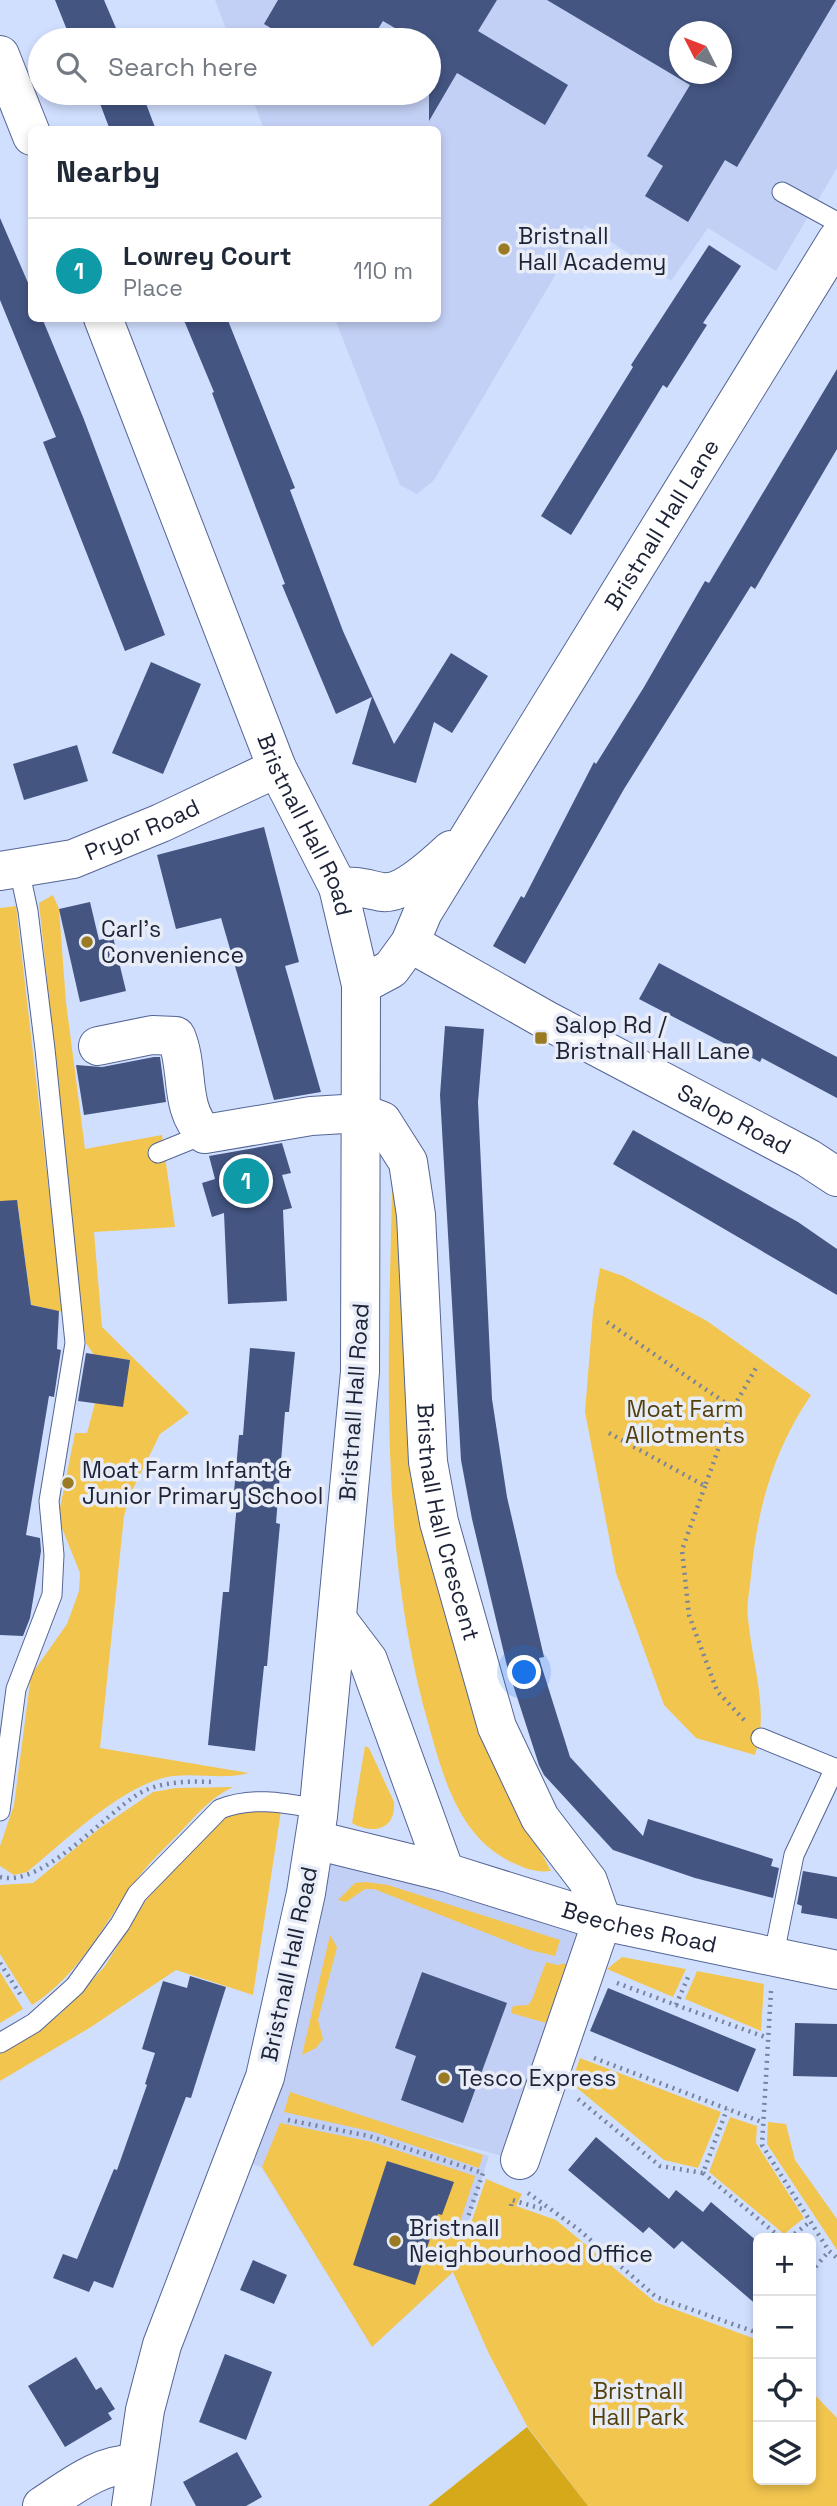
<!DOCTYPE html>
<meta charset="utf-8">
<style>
:root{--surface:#fff;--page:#f6f6f7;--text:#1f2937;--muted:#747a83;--line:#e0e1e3;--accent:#db2777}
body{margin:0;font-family:"Space Grotesk",sans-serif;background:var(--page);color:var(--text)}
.controls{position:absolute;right:21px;bottom:21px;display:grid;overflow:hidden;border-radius:10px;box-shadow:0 4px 10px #0003}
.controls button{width:63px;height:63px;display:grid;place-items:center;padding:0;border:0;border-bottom:2px solid var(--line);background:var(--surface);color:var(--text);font:35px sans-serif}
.compass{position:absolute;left:669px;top:21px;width:63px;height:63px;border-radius:50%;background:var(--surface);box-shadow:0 4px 10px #0003;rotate:312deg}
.you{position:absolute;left:525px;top:1673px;width:24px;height:24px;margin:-18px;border:5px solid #fff;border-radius:50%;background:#1a73e8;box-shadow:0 0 0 10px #1a73e833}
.badge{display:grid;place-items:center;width:46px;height:46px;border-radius:50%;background:var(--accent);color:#fff;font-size:23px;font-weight:700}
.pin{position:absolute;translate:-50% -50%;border:4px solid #fff;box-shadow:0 2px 7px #0006}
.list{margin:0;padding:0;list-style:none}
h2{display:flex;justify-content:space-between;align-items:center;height:91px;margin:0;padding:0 28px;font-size:30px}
h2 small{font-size:23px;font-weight:400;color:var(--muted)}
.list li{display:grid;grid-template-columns:46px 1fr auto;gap:21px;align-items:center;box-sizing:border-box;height:105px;padding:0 28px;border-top:2px solid var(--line)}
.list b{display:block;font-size:26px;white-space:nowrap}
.list p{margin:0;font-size:23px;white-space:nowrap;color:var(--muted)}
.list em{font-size:23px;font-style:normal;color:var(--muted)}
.icon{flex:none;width:38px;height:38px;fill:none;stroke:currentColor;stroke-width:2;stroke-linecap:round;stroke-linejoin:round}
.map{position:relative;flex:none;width:837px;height:2506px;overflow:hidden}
.search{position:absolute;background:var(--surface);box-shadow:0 4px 10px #0003;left:28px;top:28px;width:413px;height:77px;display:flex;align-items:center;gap:18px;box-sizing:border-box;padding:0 24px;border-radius:38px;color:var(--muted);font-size:26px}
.panel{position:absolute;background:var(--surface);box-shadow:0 4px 10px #0003;left:28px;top:126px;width:413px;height:196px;border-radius:10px}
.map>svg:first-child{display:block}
</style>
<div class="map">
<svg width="837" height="2506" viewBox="0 0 837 2506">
<rect width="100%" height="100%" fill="#d1dfff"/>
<g fill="#c3d0f5" fill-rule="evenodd">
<path d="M215,0H837V168L776,271L708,228L671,281L585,225L434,480L417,494L400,485L335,319L438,318V130L264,129L250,93H429V40H230ZM680,32H722V74H680Z"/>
<path d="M315,1840L602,1921L520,2161L422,2134L489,2156L453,2272L372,2347L262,2168L236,2157Z"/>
</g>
<g fill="#f2c54f">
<path d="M53,895L59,909L66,1002L85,1149L162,1135L175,1227L94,1232L102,1327L189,1413L160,1434L131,1493L124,1516L100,1748L249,1773C225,1780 199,1773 174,1776C126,1781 64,1842 27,1872L14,1875L0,1866V1846L14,1805L31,1675L67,1624L79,1591L80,1573L58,1518L75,1433H87L95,1403L130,1360L94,1355L86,1343L83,1323L39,903Z"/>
<path d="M16,906L63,1312L31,1305L18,1206L0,1207V908Z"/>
<path d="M395,1182L439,1589L486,1749L551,1871C536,1873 524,1868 511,1862C460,1837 444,1780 430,1730C379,1555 388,1372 392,1192Z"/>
<path d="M600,1268L623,1276L707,1321L811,1395C773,1451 757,1509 751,1576C750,1589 746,1604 748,1618C752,1664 770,1711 755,1755L696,1738L664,1705L616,1573L585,1412L593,1312Z"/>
<path d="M365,1746L369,1748L394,1802C396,1830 373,1835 352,1823Z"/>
<path d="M233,1787C213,1796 199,1812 184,1828C167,1846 148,1863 134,1883C102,1927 79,1975 32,2005L0,1954V1885L33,1883L100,1828L153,1792L176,1788Z"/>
<path d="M238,1810L281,1811L253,1995L176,1970L91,2027L0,2081V2053L59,2015L84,1989L105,1966L154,1887L228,1814Z"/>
<path d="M366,1882L388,1885L560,1940L555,1956L530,1950L374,1889H365L346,1902L338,1900L355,1883Z"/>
<path d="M330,1935L337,1947L318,2020L323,2039L316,2048L302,2055Z"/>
<path d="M622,1957L686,1969L673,1997L607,1969Z"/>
<path d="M546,1962L557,1965L567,1963L546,2023L511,2013L513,2006L528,2005L532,2000Z"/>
<path d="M697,1971L764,1984L761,2031L685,1999Z"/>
<path d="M0,1972L23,2009L0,2023Z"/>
<path d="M580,2058L721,2112L698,2168L664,2160L571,2083Z"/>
<path d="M290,2092L483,2155L479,2168L374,2132L284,2112Z"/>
<path d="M730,2117L757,2126L756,2143L804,2218L784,2234L709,2172Z"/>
<path d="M768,2122L786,2124L795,2160L837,2219V2250L767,2144Z"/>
<path d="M280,2123L372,2142L475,2176L460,2222L470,2226L486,2179L522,2194L516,2206L556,2220L655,2302L758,2340V2480H811V2391L837,2418V2506H588L527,2426L489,2354L453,2272L372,2347L262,2167Z"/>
</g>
<path fill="#d6a91b" d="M527,2427L588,2506H428Z"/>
<g fill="#445582" fill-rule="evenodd">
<path d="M55,0H104L121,40H71Z"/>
<path d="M278,0H497L478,31L568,85L545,125L457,73L429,121V40H415L383,21L371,40H291L264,24Z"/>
<path d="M547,0H836L737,167L725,160L688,222L645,196L663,166L647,156L690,85ZM680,32H722V74H680Z"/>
<path d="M96,93H142L156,130H110Z"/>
<path d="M0,218L32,292V318H42L83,417L165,635L125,651L43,442L56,437L0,300Z"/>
<path d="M709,245L741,266L703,323L707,325L667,388L663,385L571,535L541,516L633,367L631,365Z"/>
<path d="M183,318H227L295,488L290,490L343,631L394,744L451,653L488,676L452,733L434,722L416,783L352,764L372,697L336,714L282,585L285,584L212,393L214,392Z"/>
<path d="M837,369V449L755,589L751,586L624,789L525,964L493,946L521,896L524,898L594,762L596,764L644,687L705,581L709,583Z"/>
<path d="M151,662L201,684L163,774L112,753Z"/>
<path d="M77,745L88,781L24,800L13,764Z"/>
<path d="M264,827L299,962L285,966L321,1092L274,1100L221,918L176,929L157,855Z"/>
<path d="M90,902L99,940L113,937L126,991L80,1002L59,909Z"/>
<path d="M659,963L837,1057V1098L762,1058L760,1062L639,999Z"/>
<path d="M445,1026L484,1029L478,1102L492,1399L507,1497L544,1657L539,1658L570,1757L643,1836L648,1819L773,1859L771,1866L779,1868L773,1898L695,1878L613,1850L544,1775L539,1765L507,1666L472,1519L461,1460L440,1095Z"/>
<path d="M154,1057H160L166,1102L84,1115L76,1065L102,1067Z"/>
<path d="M633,1130L798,1222L837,1249V1295L613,1164Z"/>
<path d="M282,1143L291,1173L282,1175L292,1208L283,1210L287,1301L228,1304L224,1213L212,1217L202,1183L215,1179L209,1156Z"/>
<path d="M17,1200L31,1305L59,1311L57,1349L61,1350L54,1397L49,1396L26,1535L40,1538L41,1551L30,1618L23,1636L0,1635V1201Z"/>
<path d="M250,1348L295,1352L289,1412H285L276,1523L280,1524L267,1666H264L255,1751L208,1745L223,1592H229L238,1492H234L239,1435H243Z"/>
<path d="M86,1353L130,1360L123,1407L78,1401Z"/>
<path d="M803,1871L837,1877V1919L801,1913L802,1906L797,1904Z"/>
<path d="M422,1972L507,2003L463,2123L401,2100L416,2056L395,2048Z"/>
<path d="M190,1976L226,1987L191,2098L186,2097L113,2288L94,2281L89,2292L53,2278L63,2254L77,2259L114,2169L117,2170L147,2085L145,2084L155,2053L142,2049L163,1981L187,1988Z"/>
<path d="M608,1988L756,2049L738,2092L590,2031Z"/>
<path d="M795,2023L837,2024V2077L793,2076Z"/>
<path d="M596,2137L669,2199L676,2190L703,2212L711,2202L758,2242V2306L682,2241L674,2249L649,2227L643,2233L568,2170Z"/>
<path d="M387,2161L454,2182L442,2215L438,2214L415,2285L353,2265Z"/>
<path d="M253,2260L287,2275L274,2304L240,2290Z"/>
<path d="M225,2354L272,2372L246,2440L199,2422Z"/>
<path d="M76,2357L96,2390L101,2387L115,2409L108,2413L112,2419L65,2447L28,2386Z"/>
<path d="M237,2452L262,2497L246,2506H196L183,2482Z"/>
</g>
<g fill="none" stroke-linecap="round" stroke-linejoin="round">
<g stroke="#546594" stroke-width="21">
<g id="service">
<path d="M782,192L837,222"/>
<path d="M158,1153L205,1134"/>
<path d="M761,1738L837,1769"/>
<path d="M0,1811L16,1689L52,1595L54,1555L49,1501L75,1343L45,1049L28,911L19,869"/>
<path d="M773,1959L794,1855L835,1768"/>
<path d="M0,2043L34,2023L75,1986L120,1924L137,1894L220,1809C253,1796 285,1803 319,1809"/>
</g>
</g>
<g stroke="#546594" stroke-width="40">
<g id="minor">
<path id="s1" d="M0,871L73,859L161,823L277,768"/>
<path id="s2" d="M410,943L546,1020L808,1158L837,1177"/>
<path id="s3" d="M98,1046L152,1035L176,1036C190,1069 178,1108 205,1134L311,1116L361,1113L382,1121L408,1162L416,1215L428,1462L439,1522L497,1727L540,1818L588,1881L602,1921L520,2160"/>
<path d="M337,1619L368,1660L445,1872"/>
<path id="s4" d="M315,1840L445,1872L602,1921L837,1970"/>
<path d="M42,2506C70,2488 100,2463 135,2464"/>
</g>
</g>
<g stroke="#546594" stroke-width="40">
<g id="tertiary">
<path d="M0,55L32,136"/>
<path id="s5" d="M103,318L277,768L338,887L361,985L360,1372L318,1816L306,1893L265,2077L162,2345L145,2410L131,2506"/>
<path d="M338,887C355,885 366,889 382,892C403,895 437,863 451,850"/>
<path id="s6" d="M361,985L391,969L410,943L423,912L837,240"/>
</g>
</g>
<g stroke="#78839d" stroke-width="4.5" stroke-dasharray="2 5" stroke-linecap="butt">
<path d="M607,1322L733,1408L756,1368"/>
<path d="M609,1433L705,1486L733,1408"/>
<path d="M705,1486L682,1550L689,1615L717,1691L745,1721"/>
<path d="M0,1877C43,1888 104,1814 140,1793C162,1781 190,1781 214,1782"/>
<path d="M0,1963L22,1997"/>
<path d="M617,1983L676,2005L689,1975"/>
<path d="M771,1991L762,2145L829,2251"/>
<path d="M676,2005L768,2038"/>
<path d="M594,2058L762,2122"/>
<path d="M578,2099L660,2166L703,2173L727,2109"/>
<path d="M288,2120L369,2136L483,2173L467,2220"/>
<path d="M703,2173L781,2238"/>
<path d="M528,2193L578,2229L656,2297L758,2333"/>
<path d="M511,2206L512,2200L546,2210"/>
<path d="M789,2238L810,2222"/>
<path d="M811,2272L829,2251L837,2258"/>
</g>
<use href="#service" stroke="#fff" stroke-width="19"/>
<use href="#minor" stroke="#fff" stroke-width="38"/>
<use href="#tertiary" stroke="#fff" stroke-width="38"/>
</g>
<g fill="#9a7b24" stroke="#e7ecf7" stroke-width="2.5">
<circle cx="504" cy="249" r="7"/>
<circle cx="87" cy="942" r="7"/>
<rect x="534" y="1031" width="14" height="14" rx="3.5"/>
<circle cx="68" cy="1483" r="7"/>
<circle cx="444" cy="2078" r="7"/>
<circle cx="395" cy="2241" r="7"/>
</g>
<g text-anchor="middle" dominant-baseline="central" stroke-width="7" stroke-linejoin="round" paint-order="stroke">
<g font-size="23" fill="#1c2337" stroke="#e7ecf7" text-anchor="start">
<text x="518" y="236">Bristnall<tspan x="518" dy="26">Hall Academy</tspan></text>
<text x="101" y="929">Carl's<tspan x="101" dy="26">Convenience</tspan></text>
<text x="555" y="1025">Salop Rd /<tspan x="555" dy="26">Bristnall Hall Lane</tspan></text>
<text x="82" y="1470">Moat Farm Infant &amp;<tspan x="82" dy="26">Junior Primary School</tspan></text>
<text x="458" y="2078">Tesco Express</text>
<text x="409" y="2228">Bristnall<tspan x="409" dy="26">Neighbourhood Office</tspan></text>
</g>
<g font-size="23" fill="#1c2337" stroke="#e7ecf7">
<text stroke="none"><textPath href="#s6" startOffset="555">Bristnall Hall Lane</textPath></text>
<text stroke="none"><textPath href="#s5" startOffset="546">Bristnall Hall Road</textPath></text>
<text stroke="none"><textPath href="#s1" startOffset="149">Pryor Road</textPath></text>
<text stroke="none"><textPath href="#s2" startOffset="369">Salop Road</textPath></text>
<text transform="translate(354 1402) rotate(-86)">Bristnall Hall Road</text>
<text stroke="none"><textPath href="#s3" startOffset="775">Bristnall Hall Crescent</textPath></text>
<text stroke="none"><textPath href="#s4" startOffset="336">Beeches Road</textPath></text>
<text transform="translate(289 1964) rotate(-78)">Bristnall Hall Road</text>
</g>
<g font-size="23" fill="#523f0a" stroke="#e7ecf7">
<text x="685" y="1409">Moat Farm<tspan x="685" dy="26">Allotments</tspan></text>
<text x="638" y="2391">Bristnall<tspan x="638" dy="26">Hall Park</tspan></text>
</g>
</g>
</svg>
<div class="controls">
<button>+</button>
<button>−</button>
<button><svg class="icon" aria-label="locate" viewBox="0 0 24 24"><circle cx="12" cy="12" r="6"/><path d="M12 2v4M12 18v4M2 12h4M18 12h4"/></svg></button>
<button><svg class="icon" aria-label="layers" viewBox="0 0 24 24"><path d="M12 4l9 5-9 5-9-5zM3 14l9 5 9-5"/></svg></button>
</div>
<svg class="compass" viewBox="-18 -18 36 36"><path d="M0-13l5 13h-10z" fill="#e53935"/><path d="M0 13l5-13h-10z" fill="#747a83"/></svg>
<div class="you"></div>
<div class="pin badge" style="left:246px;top:1181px;background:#0f9aa8">1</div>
<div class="search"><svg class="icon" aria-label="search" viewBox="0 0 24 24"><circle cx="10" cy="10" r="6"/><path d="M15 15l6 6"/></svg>Search here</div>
<section class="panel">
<h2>Nearby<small></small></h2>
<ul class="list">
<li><span class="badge" style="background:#0f9aa8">1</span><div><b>Lowrey Court</b><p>Place</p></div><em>110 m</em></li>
</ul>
</section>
</div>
